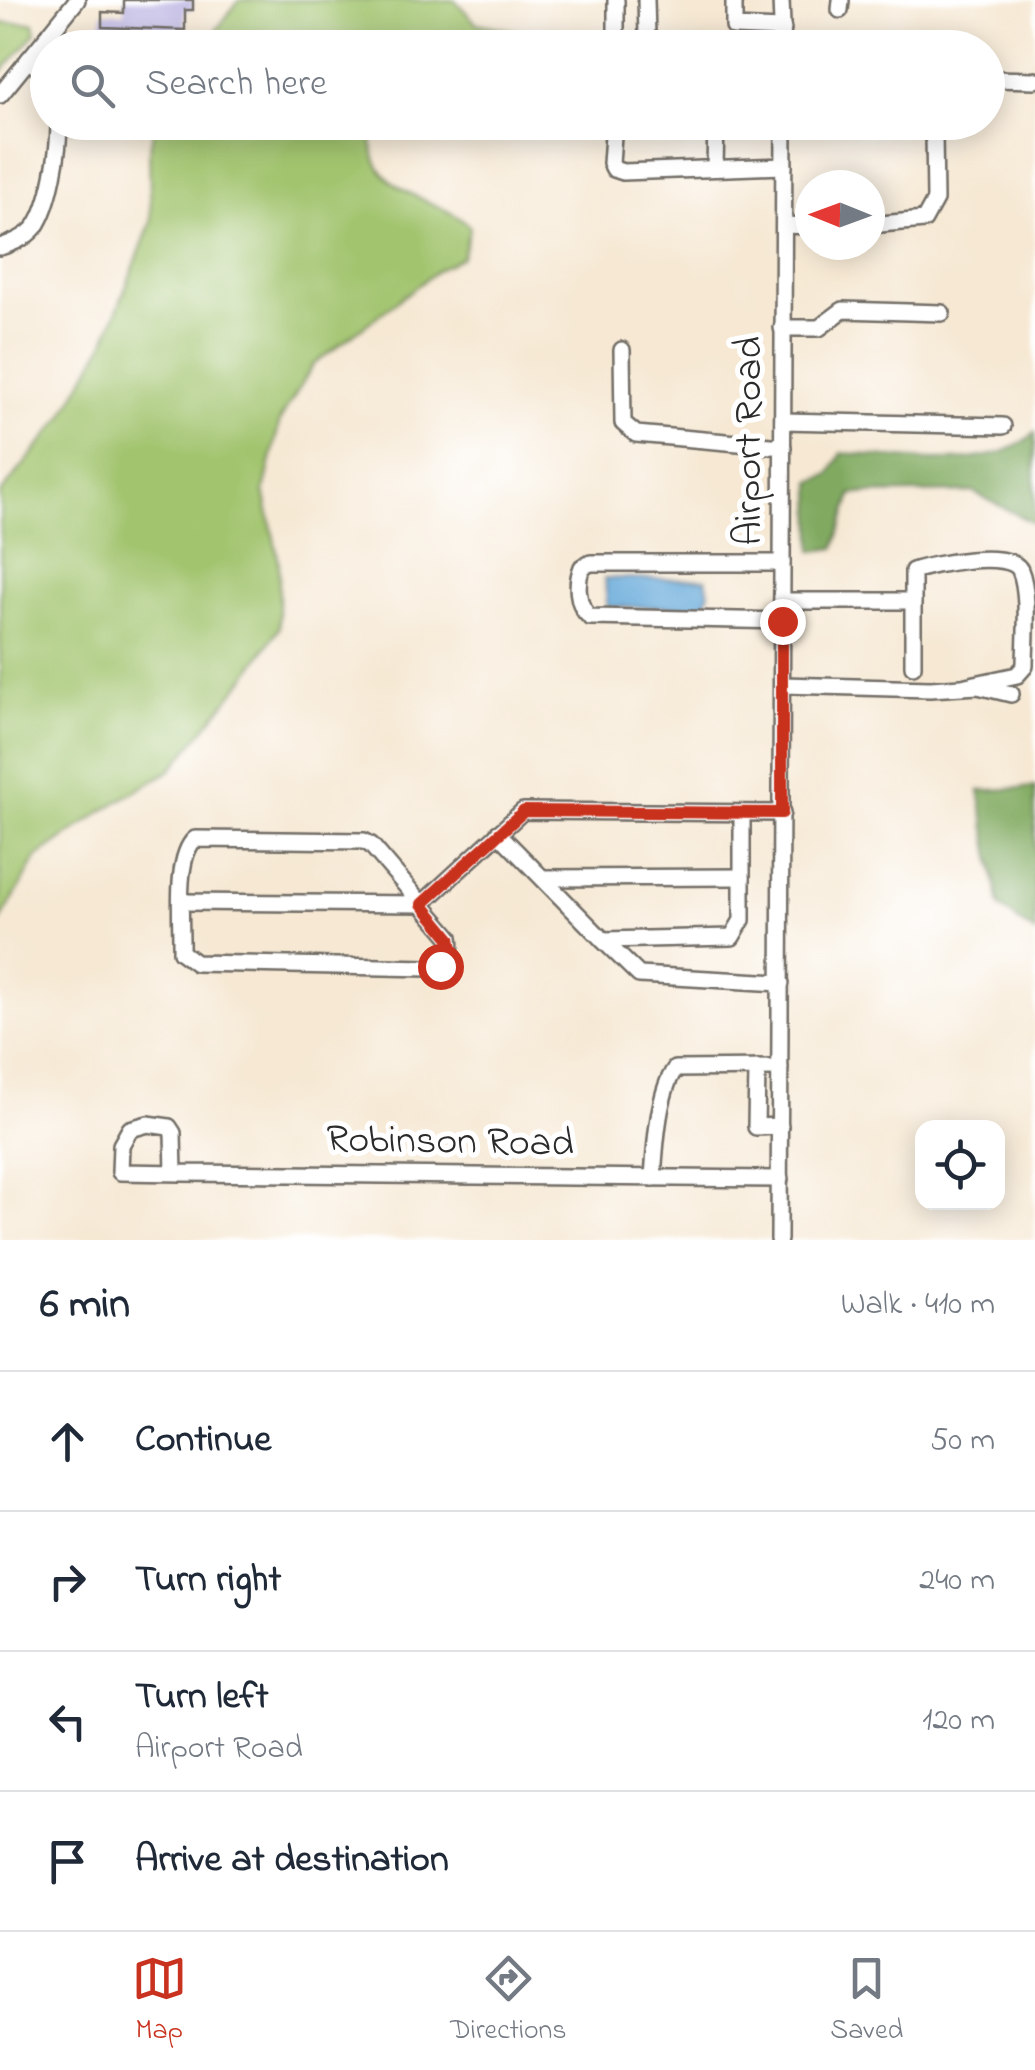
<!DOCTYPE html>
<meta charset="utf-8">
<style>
:root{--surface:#fff;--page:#f2f2f3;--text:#1f2937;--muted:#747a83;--line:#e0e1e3;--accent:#c8321e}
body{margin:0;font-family:"Indie Flower",sans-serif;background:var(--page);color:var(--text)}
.controls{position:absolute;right:30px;bottom:30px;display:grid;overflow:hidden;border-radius:20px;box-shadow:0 5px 25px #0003}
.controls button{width:90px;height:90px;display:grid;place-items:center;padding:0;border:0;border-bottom:2px solid var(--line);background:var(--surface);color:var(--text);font:50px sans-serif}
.compass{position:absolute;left:795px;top:170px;width:90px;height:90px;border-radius:50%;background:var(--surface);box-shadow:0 5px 25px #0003;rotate:271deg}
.stop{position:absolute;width:30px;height:30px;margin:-22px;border:8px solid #c8321e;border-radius:50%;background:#fff}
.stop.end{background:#c8321e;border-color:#fff;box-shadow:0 2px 10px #0008}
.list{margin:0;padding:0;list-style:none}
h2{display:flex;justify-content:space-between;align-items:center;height:130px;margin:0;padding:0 40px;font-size:42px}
h2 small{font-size:32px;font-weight:400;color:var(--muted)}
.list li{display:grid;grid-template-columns:65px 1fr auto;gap:30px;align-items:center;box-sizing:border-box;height:140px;padding:0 40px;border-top:2px solid var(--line)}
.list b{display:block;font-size:38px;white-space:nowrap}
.list p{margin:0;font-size:32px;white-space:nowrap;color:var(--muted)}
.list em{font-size:32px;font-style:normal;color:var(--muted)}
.icon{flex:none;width:55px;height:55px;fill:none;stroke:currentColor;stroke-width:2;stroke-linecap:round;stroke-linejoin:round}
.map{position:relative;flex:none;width:1035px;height:1240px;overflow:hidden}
.search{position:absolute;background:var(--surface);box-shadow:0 5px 25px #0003;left:30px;right:30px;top:30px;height:110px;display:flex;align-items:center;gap:25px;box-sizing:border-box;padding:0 35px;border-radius:55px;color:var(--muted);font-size:38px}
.sheet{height:690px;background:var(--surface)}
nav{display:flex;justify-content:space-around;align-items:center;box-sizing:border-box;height:140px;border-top:2px solid var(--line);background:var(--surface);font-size:28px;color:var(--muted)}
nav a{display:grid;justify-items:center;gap:5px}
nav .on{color:var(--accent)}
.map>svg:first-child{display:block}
</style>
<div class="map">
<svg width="1035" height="1240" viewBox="0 0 1035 1240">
<rect width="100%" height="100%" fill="#fff"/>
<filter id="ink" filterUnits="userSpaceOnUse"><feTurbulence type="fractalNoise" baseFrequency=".01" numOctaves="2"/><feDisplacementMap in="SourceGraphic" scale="20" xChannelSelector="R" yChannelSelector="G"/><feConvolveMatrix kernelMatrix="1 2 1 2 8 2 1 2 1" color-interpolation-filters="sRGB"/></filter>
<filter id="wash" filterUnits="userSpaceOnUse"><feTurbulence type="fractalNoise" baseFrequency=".0048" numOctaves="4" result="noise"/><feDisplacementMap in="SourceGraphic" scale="40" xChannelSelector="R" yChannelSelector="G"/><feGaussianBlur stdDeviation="2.25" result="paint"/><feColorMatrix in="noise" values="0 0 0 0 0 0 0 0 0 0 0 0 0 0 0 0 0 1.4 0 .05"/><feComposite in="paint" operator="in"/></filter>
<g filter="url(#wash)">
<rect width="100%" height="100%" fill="#f6e8d3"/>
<g fill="#a2c46e" stroke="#66784c" stroke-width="2.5">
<path d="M239,0H455L476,23L522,32L517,48L169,47L170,44H206Z"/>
<path d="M0,23H34L36,33L0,74Z"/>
<path d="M155,123H370C372,135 372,150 376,161C391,198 444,200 470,227L462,257L438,270L313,365L280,420L264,491L279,562V628L246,677L171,770L107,808L37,857L0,922V494L62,418L105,342L151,222L149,153Z"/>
</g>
<g fill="#81aa61" stroke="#566a46" stroke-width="2.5">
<path d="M1035,432V524L973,492L852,494L835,548L813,551L812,482L830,474L842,453C898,456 992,476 1035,432Z"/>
<path d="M1035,787V933L1000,907L979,791Z"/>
</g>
<path fill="#64a8d9" stroke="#486a82" stroke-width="2.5" d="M605,578L706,579L709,593L705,607H607Z"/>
<g id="blocks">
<path fill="#c0b9e4" d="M124,0H193V10H185V30L102,27V12L124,13Z"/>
</g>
</g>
<g filter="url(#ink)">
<use href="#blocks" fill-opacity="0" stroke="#726d66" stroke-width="2.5"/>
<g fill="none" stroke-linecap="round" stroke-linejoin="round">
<g stroke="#726d66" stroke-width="20">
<g id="minor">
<path d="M646,0L647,35"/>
<path d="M734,0V27L783,29"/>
<path d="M781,0L783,48"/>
<path d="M840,10L841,0"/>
<path d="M616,48V0"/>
<path d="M29,59L48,79"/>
<path d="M988,79L1035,80"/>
<path d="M0,95L77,0"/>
<path d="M614,122L611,163L614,169L623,172L784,166"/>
<path d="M715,168L716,122"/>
<path d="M784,225L810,226"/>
<path d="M870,225L924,220L935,200L934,133"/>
<path d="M0,247C13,243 26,238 35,227C51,204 59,150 59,122"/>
<path d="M782,328H819L843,310L942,313"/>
<path d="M622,350L623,423L636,434L783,447"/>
<path d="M783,421L1003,426"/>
<path d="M782,601H913"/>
<path d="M782,621L590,617C576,605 576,582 582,567L591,563H782"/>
<path d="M913,666V571C932,564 1010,549 1020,570C1030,593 1025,641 1025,666L1017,675L966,686"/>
<path d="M782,685L930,689L978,686L1011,694"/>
<path d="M498,833L603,940L732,937L742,920V813"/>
<path d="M195,839L364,841L371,845L450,937C453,954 446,965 429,968L196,963L181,952C182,923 174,858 195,839Z"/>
<path d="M543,878L742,877"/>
<path d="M182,902L422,904L523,811L782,813"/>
<path d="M603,940L639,975L781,983"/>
<path d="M757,1068L756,1127L780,1126"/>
<path d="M174,1173L173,1133L169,1127L148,1124L130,1129L121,1145L120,1172L181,1173L780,1179"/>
<path d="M653,1178C655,1149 658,1092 675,1069L780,1068"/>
<path d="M779,1240L784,122"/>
</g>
</g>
<use href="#minor" stroke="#fff" stroke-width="15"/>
</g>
</g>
<g fill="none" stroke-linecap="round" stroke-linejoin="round" filter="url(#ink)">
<path stroke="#c8321e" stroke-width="12" d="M440,966L452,948L450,938L422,904L524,811L782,813V621"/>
</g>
<g text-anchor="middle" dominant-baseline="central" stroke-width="10" stroke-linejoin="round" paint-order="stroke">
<g font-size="40" fill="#2b2b2b" stroke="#fff">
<text transform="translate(750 441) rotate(-90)">Airport Road</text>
<text transform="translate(450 1143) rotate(1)">Robinson Road</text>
</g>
</g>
</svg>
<div class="controls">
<button><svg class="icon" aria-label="locate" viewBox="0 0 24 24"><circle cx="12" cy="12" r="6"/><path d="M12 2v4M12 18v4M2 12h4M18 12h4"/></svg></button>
</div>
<svg class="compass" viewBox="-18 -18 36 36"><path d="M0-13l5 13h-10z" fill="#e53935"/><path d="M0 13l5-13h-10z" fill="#747a83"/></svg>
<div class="stop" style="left:440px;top:966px"></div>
<div class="stop end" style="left:782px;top:621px"></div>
<div class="search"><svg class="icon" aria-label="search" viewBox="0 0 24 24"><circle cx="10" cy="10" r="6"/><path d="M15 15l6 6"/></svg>Search here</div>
</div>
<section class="sheet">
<h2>6 min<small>Walk · 410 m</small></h2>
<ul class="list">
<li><svg class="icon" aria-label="ahead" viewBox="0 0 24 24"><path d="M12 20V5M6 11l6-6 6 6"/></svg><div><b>Continue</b></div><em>50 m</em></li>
<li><svg class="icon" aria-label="right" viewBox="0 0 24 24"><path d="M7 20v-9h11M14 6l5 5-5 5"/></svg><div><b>Turn right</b></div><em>240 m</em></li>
<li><svg class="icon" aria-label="left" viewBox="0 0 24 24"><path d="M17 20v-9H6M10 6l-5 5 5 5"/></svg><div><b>Turn left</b><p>Airport Road</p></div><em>120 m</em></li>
<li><svg class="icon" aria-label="arrive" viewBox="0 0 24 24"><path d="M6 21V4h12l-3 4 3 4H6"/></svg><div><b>Arrive at destination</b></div></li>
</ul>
</section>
<nav>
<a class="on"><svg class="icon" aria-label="map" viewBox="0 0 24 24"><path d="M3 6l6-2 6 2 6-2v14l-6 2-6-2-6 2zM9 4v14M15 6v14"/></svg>Map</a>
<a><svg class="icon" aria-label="directions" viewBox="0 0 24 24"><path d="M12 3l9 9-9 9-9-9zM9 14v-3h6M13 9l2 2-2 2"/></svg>Directions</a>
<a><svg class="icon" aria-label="saved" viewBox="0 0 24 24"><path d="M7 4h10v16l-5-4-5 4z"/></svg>Saved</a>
</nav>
